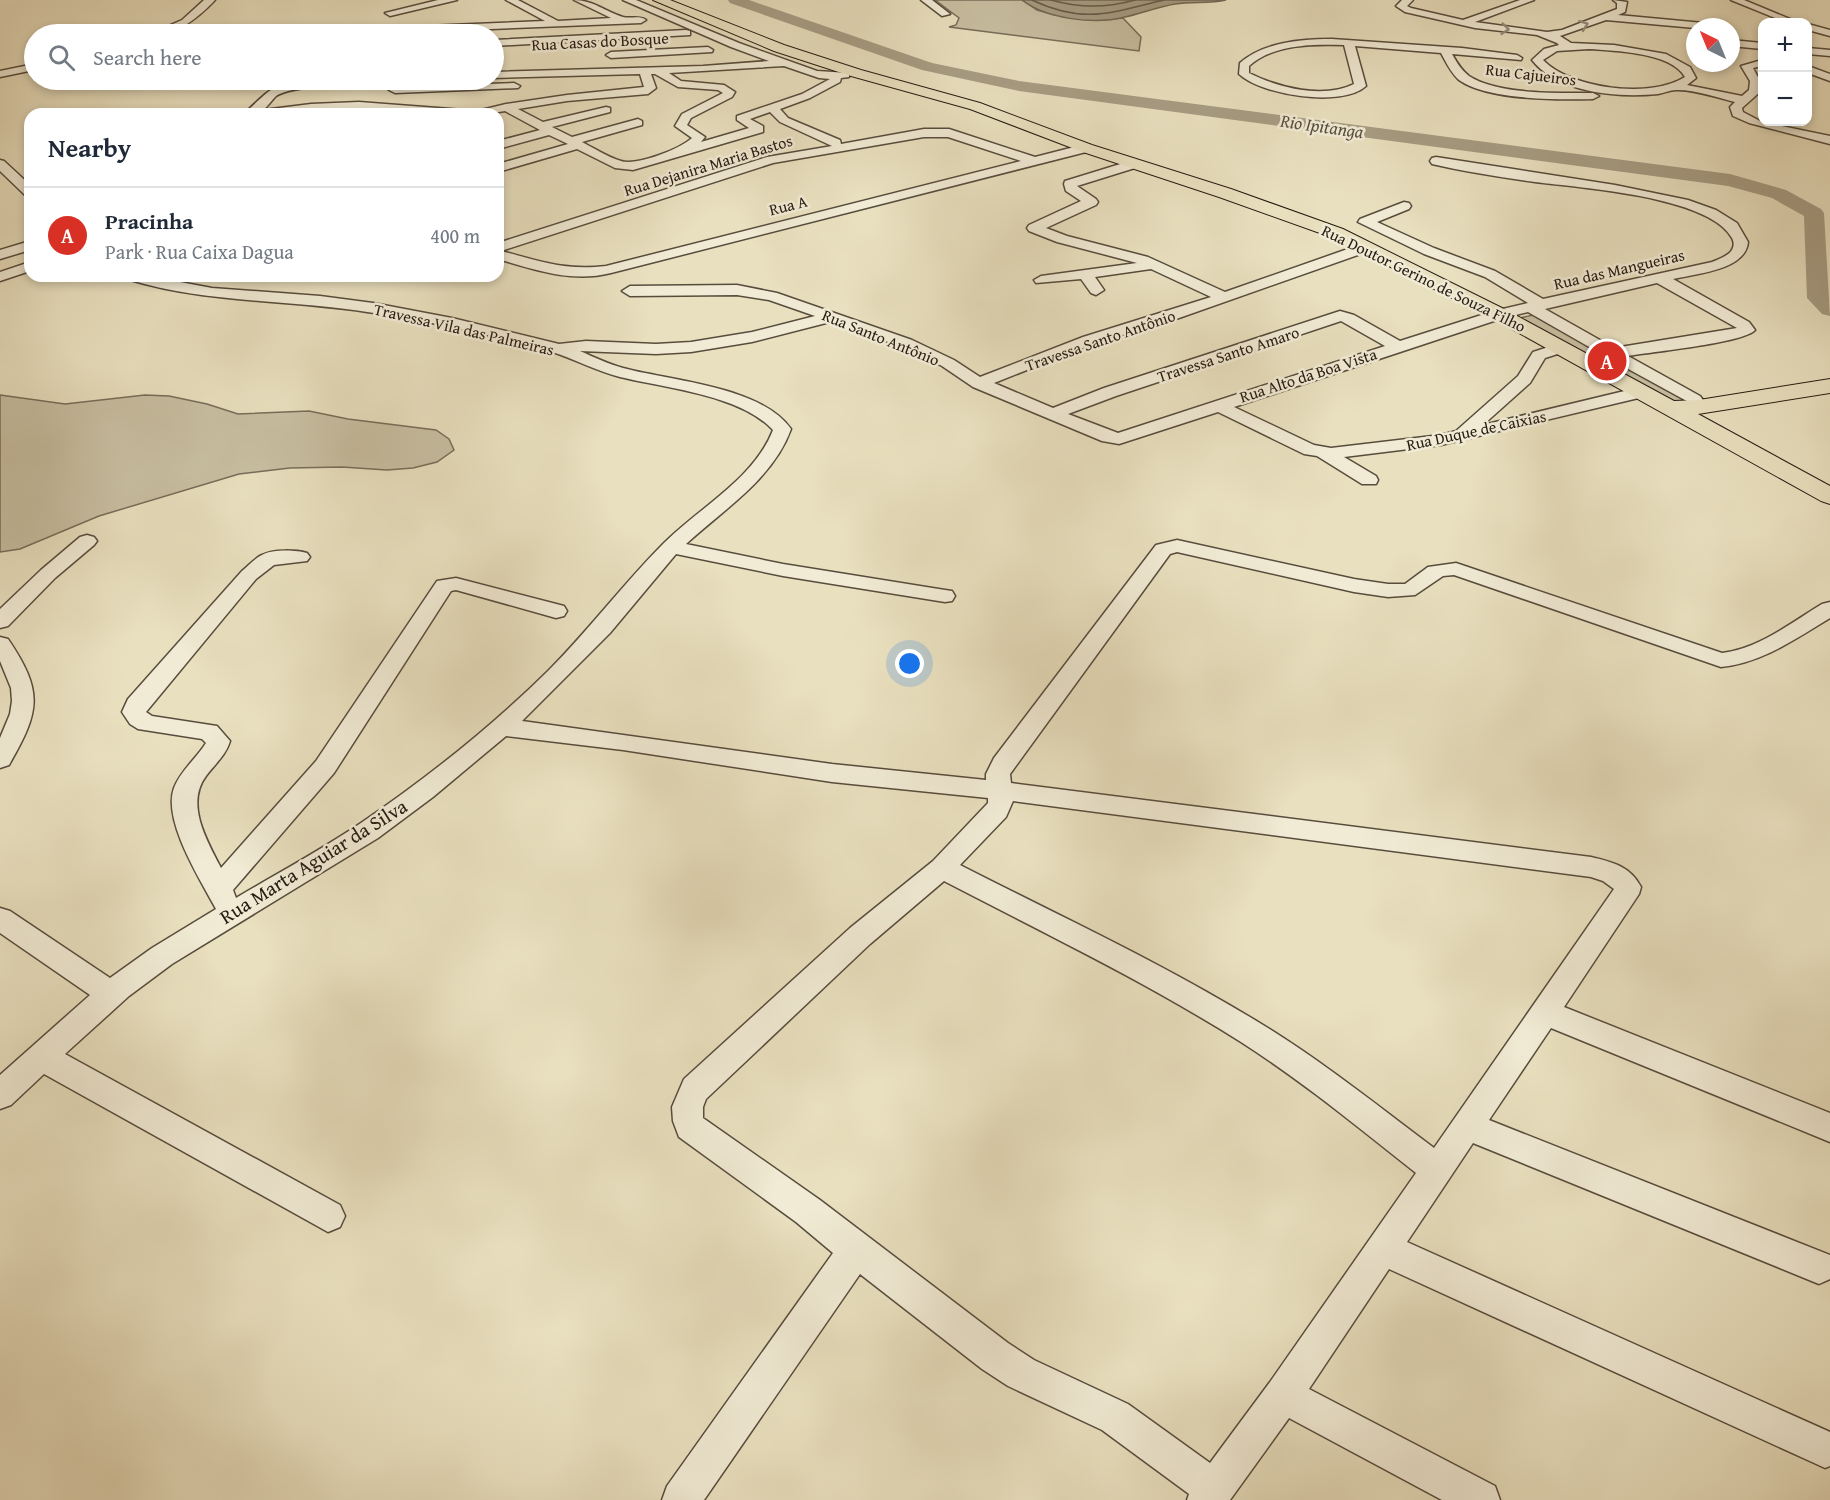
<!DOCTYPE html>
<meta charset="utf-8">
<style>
:root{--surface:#fff;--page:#f6f6f7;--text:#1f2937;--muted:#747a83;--line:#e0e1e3;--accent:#d93025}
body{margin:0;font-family:"Gentium Book Plus",serif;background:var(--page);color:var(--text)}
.controls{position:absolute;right:18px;top:18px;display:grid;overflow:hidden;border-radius:12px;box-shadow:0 3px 9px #0003}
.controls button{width:54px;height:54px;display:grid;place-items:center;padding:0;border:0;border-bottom:2px solid var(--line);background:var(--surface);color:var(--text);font:30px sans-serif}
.compass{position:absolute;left:1686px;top:18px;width:54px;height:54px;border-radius:50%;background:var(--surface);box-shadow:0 3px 9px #0003;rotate:317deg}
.you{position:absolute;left:910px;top:664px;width:21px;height:21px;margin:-15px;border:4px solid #fff;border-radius:50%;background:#1a73e8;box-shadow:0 0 0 9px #1a73e833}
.badge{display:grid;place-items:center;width:39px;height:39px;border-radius:50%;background:var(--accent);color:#fff;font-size:20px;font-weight:700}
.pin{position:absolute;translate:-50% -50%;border:3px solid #fff;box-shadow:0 2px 6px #0006}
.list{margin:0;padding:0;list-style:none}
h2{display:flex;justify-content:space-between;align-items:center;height:78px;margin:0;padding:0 24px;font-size:26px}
h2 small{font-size:20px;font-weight:400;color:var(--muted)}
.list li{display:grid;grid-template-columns:39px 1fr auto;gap:18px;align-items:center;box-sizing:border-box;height:96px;padding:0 24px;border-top:2px solid var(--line)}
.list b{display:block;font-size:22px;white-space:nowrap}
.list p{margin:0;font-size:20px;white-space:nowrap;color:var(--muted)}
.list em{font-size:20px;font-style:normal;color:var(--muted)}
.icon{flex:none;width:33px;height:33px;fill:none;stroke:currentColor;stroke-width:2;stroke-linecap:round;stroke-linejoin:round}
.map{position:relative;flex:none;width:1830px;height:1500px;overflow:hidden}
.search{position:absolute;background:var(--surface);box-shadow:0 3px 9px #0003;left:24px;top:24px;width:480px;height:66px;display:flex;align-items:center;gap:15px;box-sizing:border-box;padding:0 21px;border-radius:33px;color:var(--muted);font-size:22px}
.panel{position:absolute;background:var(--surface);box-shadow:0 3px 9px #0003;left:24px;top:108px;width:480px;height:174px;border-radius:18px}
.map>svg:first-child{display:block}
</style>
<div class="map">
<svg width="1830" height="1500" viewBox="0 0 1830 1500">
<rect width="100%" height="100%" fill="#e9e0bf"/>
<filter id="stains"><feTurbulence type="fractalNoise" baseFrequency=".00333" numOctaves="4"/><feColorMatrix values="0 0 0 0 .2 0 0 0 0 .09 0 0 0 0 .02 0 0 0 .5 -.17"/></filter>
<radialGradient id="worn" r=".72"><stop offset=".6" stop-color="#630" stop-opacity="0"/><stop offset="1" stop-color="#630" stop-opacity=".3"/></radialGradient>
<g fill="#c8bfa2" stroke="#786d5a" stroke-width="1.5">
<path d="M935,0H1022L1037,10L1054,15L1101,20L1123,18L1141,37L1139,51L949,27L956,25L959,18Z"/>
<path d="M1538,314L1698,403L1677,408L1515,319Z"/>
<path d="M0,395L65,404L145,395L169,396L207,404L238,414L309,411L348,419L436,430L449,439L454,450L437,462L413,468L387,470L342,467L290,468L239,474L99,516L20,549L0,552Z"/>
</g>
<path fill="#a79d84" stroke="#746956" stroke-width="1.5" d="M1022,0H1226C1209,4 1192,1 1175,4C1158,7 1142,13 1125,17C1094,25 1047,19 1022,0Z"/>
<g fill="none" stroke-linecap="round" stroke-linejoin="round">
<g stroke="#675c4b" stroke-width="1.5">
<path d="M1032,0C1085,25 1112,12 1164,0"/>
<path d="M1051,0C1079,8 1107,8 1135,0"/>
</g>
<path fill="#a79d84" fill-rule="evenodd" d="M728,0H749L932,63L1019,81L1730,174L1786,190L1821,209L1824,213L1830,316L1822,314L1807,298L1804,216L1772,198L1728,186L1019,91L922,70L730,3Z"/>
<g stroke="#584c3d" stroke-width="3">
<g id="minor">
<path d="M204,0H215C198,18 175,37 150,34L182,20Z"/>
<path d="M438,0H457L390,16L385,13Z"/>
<path d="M506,0H518L558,21L611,18L574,0C593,0 606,12 623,17C631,19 639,15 646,20L641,23L367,34H302L307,31L545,21Z"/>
<path d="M623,0H636L739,43L817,71L849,73V77L841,78L840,82L810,98L780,109L788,118L840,140L841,144L924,129H949L1035,157L1086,144L1092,148L1090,151L611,273C572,283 536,270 498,259V243L767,157L832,146L780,122L770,112L750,119L763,126V132L633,170L615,168L577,149L498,172V164L568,144L549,135L498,149V141L540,130L505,111C457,120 407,110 359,109C320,109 282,114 244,114C248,110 264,95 268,92C288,76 382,77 408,80L403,83C377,84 295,83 276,96C272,100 268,106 263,110L311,104L359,102L477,111L506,104L567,95L644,87L640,74L494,78V72L703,66L769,61L731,47ZM784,66L819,78L830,79L802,94L737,116V120L749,128L701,142L705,137L687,125L691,118L732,97L735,92L724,85L681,81L669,73ZM651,74H655L678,87L718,90L723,93L682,114L675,126L692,138C680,149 637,166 621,161C607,157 594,148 582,142L642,125V121L638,119L572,137L552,127L610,112V108L606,107L543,122L518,109L567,101L648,94L656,88ZM924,137H948L1021,161L606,266C565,271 540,261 501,251L773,163Z"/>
<path d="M921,0H932L950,14L942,16Z"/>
<path d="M1402,0H1413L1407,6L1411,8L1463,20L1520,0H1534L1475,22L1547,32L1562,30L1617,9V3L1613,0L1627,2L1625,12L1618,15L1725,25L1726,27L1695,28L1606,20L1560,36L1571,43L1614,45L1666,54L1690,67L1696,78L1687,85L1742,96L1749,90L1750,81L1741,66L1762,60V66L1753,68L1760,81L1761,91L1742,108L1743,112L1762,122L1830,136V144L1749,123L1733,116L1730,107L1735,102C1719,98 1692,89 1676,90C1670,90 1664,93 1658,94C1618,98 1558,93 1532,60L1544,49L1559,45L1557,43L1537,35L1475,28L1405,12L1396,6ZM1589,49C1615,51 1671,52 1685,77C1651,99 1571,89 1543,60L1557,51Z"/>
<path d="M1731,0H1744L1797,22H1785Z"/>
<path d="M1808,24L1830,30V36L1808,30Z"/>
<path d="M686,30L690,31V35L494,46V40Z"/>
<path d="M1332,39L1462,48L1517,55L1522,58L1521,60L1452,54C1456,61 1461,70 1469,76C1498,95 1559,93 1593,93L1599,96L1593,99C1559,100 1487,100 1459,80C1451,73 1446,62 1441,53L1355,46L1366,86C1342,108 1261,95 1239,74L1240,63C1264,42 1301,39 1332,39ZM1344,45L1354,84C1323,99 1279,88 1249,73V66C1273,44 1314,44 1344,45Z"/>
<path d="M1731,40L1762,43V49L1731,46Z"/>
<path d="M708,47L713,50L712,52L611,58L606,55L611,52Z"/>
<path d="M1808,48L1830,50V56L1808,54Z"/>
<path d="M34,64V70L0,77V71Z"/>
<path d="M1808,66L1830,74V81L1808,73Z"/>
<path d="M514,83L520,86L518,88L395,93L389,90L395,87Z"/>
<path d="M1436,157L1615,185L1688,200L1716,210L1737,223L1748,242C1746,270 1695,274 1673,279L1749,322L1755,330C1744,343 1649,352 1628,356L1700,396L1703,400L1700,404L1694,405L1610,359L1585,366L1579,364L1577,361L1579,358L1598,352L1528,312L1503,318L1234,407L1314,445L1331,448L1441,435L1456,431L1518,376L1533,352L1561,343L1567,345L1569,348L1567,351L1545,358L1530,383L1483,425L1641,387L1647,388L1650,392L1647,396L1441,445L1344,457L1376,476L1378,480L1376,484H1362L1317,456L1304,454L1218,412L1119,444L1102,441L973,387L942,366L900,346L830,322L752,342L691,352L656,354L580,351C594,357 608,364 623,368C671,381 761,386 791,429C773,479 723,510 686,544L783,564L945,590L952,591L955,596L952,601L945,602L783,576L676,554L610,633L522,721L832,764L986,780V774L994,758L1156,545L1177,540L1354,579L1388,584H1405L1428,567L1456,563L1722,653C1759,649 1792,622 1822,604L1830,602V618C1795,639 1762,663 1721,667L1454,575L1443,576L1415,595L1388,597L1354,592L1177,552L1170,554L1010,774L1011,783L1591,857C1612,862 1630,866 1641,887L1639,894L1564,1007L1830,1113V1142L1551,1028L1489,1120L1830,1255V1279L1819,1284L1473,1143L1407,1242L1830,1432V1466L1825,1468L1812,1462L1389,1269L1309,1389L1495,1486L1500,1500H1442L1289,1418L1230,1500H1187L1189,1494L1102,1430L1008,1386L982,1369L860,1274L704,1500H662L667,1486L833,1253L796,1222L679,1137L673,1121L672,1107L684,1079L850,928L933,861L988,803V798L832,782L623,750L506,736L433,797L378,838L172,964L129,996L65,1054L340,1205L345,1216L340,1227L328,1232L44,1074L11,1105L0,1109V1075L90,995L0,933V908L10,911L110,978L152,948L216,909C201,881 162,820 174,788C181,770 196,759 206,743L202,739L138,729L130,724L122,712L128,699L242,571C248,566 255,558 262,555C273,549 296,550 307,553L310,557L307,561L274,565L256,579L146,712L152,716L217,726L230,741C226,755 215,764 206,776C185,804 207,841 221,868L316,761L437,581L456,578L564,606L567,611L564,616L556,618L456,590L451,591L334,773L233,890L236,898C278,873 321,850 361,823C427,778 491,727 548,671C589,630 623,584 664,543C700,507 754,479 773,430C741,395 665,388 620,377C596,371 575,359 552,352C494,335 434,322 374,313C291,299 207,304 127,279L125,276H148L212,288L320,296L373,303L452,318L559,344L586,341L656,344L691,342L752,332L815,316L769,300L737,295L630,296L622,291L630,286L737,285L777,293L912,340L954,360L980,377L1083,337L1211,297L1151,269L1095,277L1104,290L1096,295L1091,293L1081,279L1036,283L1034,280L1041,276L1137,263L1057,242L1029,231L1027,228L1029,225L1081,201L1066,191L1064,184L1065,181L1130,161H1138L1140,164L1138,167L1077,186L1096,199L1098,202L1096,205L1046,228L1067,236L1148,257L1225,292L1362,244L1367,243L1374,247L1372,250L1179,318L1095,343L994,383L1053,408L1104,388L1340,311L1354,315L1400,341L1494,311L1528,303L1485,277L1424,254L1358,222L1360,219L1404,202L1409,203L1411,206L1409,209L1377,222L1434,248L1495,271L1543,299L1712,262C1722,258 1739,252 1732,238C1709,196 1581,188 1535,182C1501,177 1465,172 1432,164L1430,161L1432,158ZM1657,283L1737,328L1614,348L1545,309ZM1341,321L1385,346L1118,433L1068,414L1116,396ZM1013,801L1591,877L1603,881L1614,889L1434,1148C1378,1106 1323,1062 1263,1025C1166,965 1062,917 960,865L1006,817ZM944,881C1044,933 1146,982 1241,1042C1302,1081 1359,1128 1416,1173L1270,1382L1210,1463L1128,1404L1034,1360L1008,1343L820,1200L703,1118V1107L706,1099L870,944Z"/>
<path d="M0,160L4,161L30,185V196L25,195L0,171Z"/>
<path d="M30,241V250L0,259V250Z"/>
<path d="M30,262V271L0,281V272Z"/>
<path d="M87,535L94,537L97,541L94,545L55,578L8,626L0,628V609L41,570L80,537Z"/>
<path d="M0,637L8,639C44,692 40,711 9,765L0,768V738L10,714L12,701L11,688L0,661Z"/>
</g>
</g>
<g stroke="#271b12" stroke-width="2">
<path id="major" d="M653,0H670L784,45L861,70L980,103L1092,145L1231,189L1343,229L1506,310L1674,401L1699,400L1830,379V393L1698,414L1830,486V504L1821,501L1492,318L1331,237L1219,197L1080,151L970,109L851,76L774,51Z"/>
</g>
<use href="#minor" fill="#f1ebd5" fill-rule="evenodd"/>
<use href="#major" fill="#e9e0bf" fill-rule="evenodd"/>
</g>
<defs><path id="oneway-chevron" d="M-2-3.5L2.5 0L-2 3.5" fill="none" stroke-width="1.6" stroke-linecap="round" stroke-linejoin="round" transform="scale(1.5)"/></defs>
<g stroke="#968d7d">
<use href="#oneway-chevron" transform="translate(1584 25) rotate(-20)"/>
<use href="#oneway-chevron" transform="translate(1505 29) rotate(6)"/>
</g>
<g text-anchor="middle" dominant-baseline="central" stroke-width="5" stroke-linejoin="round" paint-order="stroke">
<g font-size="16" fill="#271b12" stroke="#f1ebd5">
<text transform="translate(600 41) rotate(-3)">Rua Casas do Bosque</text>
<text transform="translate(1531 74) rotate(7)">Rua Cajueiros</text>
<text transform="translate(708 165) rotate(-17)">Rua Dejanira Maria Bastos</text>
<text transform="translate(788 205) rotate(-14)">Rua A</text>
<text transform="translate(1619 269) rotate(-13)">Rua das Mangueiras</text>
<text transform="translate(1424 278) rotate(26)">Rua Doutor Gerino de Souza Filho</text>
<text transform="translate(464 329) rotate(13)">Travessa Vila das Palmeiras</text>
<text transform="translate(881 337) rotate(22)">Rua Santo Antônio</text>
<text transform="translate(1100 340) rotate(-19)">Travessa Santo Antônio</text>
<text transform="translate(1228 354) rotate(-18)">Travessa Santo Amaro</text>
<text transform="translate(1308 375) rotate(-18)">Rua Alto da Boa Vista</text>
<text transform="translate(1476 430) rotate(-12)">Rua Duque de Caixias</text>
</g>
<g font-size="18" font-style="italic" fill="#5a4f40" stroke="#f1ebd5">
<text transform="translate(1322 126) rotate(8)">Rio Ipitanga</text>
</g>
<g font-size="20" fill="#271b12" stroke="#f1ebd5">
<text transform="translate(313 861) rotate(-32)">Rua Marta Aguiar da Silva</text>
</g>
</g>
<rect width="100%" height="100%" filter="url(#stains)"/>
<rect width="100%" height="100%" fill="url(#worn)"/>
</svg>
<div class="controls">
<button>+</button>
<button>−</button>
</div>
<svg class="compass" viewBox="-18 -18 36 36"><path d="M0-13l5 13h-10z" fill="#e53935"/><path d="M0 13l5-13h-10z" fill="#747a83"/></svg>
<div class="you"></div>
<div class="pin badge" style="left:1607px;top:361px">A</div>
<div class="search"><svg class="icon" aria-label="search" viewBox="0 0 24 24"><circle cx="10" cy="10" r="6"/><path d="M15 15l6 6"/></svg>Search here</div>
<section class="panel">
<h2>Nearby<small></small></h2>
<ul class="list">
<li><span class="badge">A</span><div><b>Pracinha</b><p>Park · Rua Caixa Dagua</p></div><em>400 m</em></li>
</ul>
</section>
</div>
